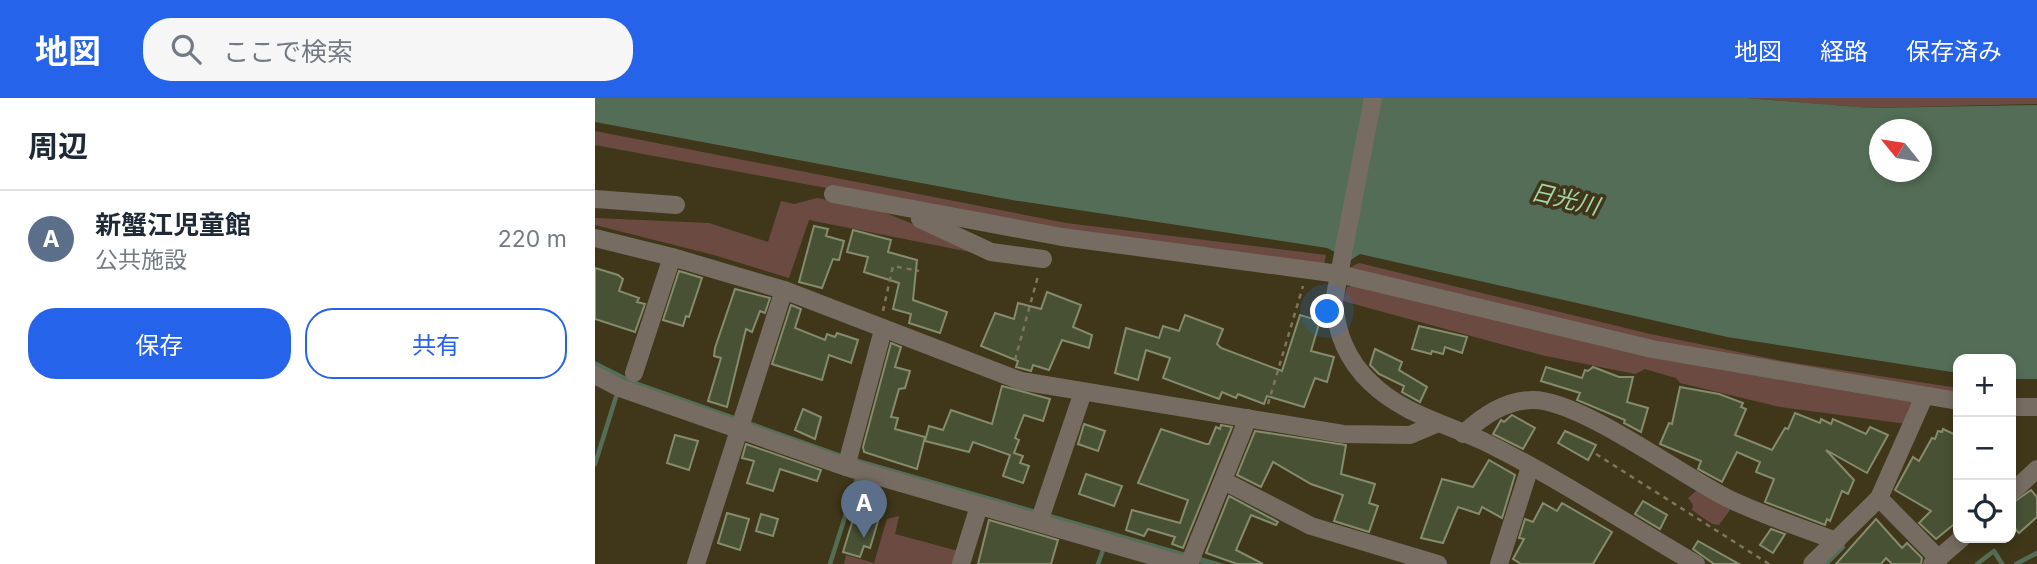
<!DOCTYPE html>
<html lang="ja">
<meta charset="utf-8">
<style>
:root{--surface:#fff;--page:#f6f6f7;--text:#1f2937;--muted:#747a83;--line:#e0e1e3;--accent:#2563eb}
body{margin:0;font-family:Inter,"Noto Sans JP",sans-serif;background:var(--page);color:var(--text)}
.controls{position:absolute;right:21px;bottom:21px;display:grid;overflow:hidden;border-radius:14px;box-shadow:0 4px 10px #0003}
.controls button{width:63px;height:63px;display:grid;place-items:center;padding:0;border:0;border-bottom:2px solid var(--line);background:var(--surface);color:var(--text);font:35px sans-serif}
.compass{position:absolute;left:1274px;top:21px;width:63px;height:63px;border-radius:50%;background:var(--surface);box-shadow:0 4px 10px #0003;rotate:300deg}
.you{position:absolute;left:733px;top:214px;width:24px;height:24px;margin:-18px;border:5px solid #fff;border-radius:50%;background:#1a73e8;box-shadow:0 0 0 10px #1a73e833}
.badge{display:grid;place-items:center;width:46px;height:46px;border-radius:50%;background:var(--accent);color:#fff;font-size:23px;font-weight:700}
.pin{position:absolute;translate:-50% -58px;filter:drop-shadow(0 2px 4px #0008)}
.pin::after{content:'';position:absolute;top:37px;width:24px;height:21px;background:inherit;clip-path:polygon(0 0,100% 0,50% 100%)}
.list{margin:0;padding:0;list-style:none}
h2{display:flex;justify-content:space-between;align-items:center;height:91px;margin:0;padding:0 28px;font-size:30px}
h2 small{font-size:23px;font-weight:400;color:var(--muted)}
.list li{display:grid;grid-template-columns:46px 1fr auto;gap:21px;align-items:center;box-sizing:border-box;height:98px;padding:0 28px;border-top:2px solid var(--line)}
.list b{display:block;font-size:26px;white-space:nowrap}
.list p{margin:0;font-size:23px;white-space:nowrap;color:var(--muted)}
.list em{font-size:23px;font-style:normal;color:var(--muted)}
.actions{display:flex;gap:14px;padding:21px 28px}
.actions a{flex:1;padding:16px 0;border:2px solid var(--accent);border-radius:28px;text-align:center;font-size:24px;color:var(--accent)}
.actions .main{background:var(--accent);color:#fff}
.icon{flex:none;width:38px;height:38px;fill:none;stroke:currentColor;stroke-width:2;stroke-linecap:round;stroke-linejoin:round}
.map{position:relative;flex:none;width:1442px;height:466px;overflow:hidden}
header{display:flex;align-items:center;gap:42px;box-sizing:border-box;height:98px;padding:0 35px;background:var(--accent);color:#fff}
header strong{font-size:33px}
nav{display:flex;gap:38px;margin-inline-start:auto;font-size:24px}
.search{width:490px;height:63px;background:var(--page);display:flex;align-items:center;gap:18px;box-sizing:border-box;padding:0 24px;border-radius:28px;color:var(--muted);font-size:26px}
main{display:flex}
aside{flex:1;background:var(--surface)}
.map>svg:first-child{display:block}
</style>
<header>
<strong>地図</strong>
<div class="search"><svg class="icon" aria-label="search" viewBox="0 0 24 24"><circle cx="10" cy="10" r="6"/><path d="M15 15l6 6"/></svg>ここで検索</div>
<nav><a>地図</a><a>経路</a><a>保存済み</a></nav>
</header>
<main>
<aside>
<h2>周辺<small></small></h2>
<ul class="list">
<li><span class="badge" style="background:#5c6f8a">A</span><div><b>新蟹江児童館</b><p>公共施設</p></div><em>220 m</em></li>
</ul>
<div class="actions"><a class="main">保存</a><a>共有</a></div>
</aside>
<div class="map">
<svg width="1442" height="466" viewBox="0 0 1442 466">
<rect width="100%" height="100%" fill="#40371a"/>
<g fill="#6b4b41">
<path d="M1151,0H1442V6L1275,10Z"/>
<path d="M0,33L471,125L731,157L729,166L468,134L0,47Z"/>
<path d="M222,100L281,111L374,149L375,154L214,122L194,180L119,157L0,127V120L114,125L173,144L186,103L199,106Z"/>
<path d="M764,165L1055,236L1187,263L1363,290V299L1059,247L754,170Z"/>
<path d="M769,186L1322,303L1312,326L1185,309L1085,285L1081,280L1050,271L1040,276L946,257L748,203L752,189Z"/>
<path d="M1102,392L1133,408L1135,412L1124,427L1117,426L1097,412L1098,407L1093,400Z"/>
<path d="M304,418L300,436L363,453L360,466H249L251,457L279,465L292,421Z"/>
</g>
<g fill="#536d56" fill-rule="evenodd">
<path d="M0,0H1151L1275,10L1442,7V281H1416V261H1363V275L1132,239L765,156L756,162L732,150L417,102L0,24ZM1284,32H1326V74H1284Z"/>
<path d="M0,263L38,282L250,357L630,466H607L258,366L44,291L0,270Z"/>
</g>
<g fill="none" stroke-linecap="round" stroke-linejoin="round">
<g stroke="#536d56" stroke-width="4.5">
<path d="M0,366L21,299"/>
<path d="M235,466L262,381"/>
<path d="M503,466L508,452"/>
<path d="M1231,466L1248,449"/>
<path d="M1382,466L1399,453L1407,466"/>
<path d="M1421,466L1442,455"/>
</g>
</g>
<g fill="#495134" stroke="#848c6d" stroke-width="2">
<path d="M219,128L233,131L231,138L249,143L244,162L238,161L227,190L204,184Z"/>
<path d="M258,132L296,142L293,154L322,162L318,202L352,214L345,235L314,225L316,216L298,211L304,185L269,174L273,159L252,154Z"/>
<path d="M0,170L23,177L28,181L24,193L44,200L42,204L50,206L40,234L0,221Z"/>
<path d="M84,173L107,180L94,219L91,218L88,228L68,222Z"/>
<path d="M140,191L175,200L170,215L165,213L157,234L151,231L132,309L113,303L126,260L119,258L120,250Z"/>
<path d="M452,194L486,207L478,229L497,237L494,250L467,242L454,272L438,267L436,273L421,269L423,263L386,248L400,215L419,221L423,205L446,211Z"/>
<path d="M196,207L206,211L200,230L230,242L232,236L240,239L242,235L263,242L256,265L234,257L227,282L177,266Z"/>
<path d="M590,217L628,231L622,246L626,250L687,273L705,217L722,222L724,226L716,253L739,259L732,284L720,280L709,309L672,298L669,306L643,296L641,300L627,294L624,301L568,280L575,260L551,252L543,282L520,275L531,230L564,240L568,228L584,233Z"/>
<path d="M824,228L872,239L867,255L850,249L848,256L837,253L836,256L817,251Z"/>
<path d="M296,245L306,249L300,269L315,273L310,290L304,291L296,319L303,320L300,331L330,339L322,371L269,354L268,349Z"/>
<path d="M780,251L807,264L804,272L832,289L825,304L807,294L809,288L784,276L775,267Z"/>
<path d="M951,269L987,280L990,272L993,273L998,269L1024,279H1038L1032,304L1053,310L1046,334L1029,325L1030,322L982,302L985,295L946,283Z"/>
<path d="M407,288L455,301L448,323L429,317L420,340L424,342L419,355L428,358L425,365L434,368L428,385L408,378L415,357L378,344L374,354L330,343L334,328L348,332L356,312L397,326Z"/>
<path d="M1085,289L1124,296L1148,305L1146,309L1151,311L1140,337L1177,352L1190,330L1193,331L1200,315L1225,325L1226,321L1236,326L1238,321L1271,336L1275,329L1293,337L1272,375L1231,352L1259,382L1253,396L1247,393L1235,423L1232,421L1230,427L1170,404L1179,381L1161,374L1165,364L1142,354L1127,384L1103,371L1106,363L1065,346L1074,325L1077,326Z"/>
<path d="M208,311L226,319L220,341L200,332Z"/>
<path d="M917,317L940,330L928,351L898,336L906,322L909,324Z"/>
<path d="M489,326L510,333L503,353L483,346Z"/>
<path d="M626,327L637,329L588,450L577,446L580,439L553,431L549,438L531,432L537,412L585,425L593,402L543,385L566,331L611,346H614L621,329L625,331Z"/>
<path d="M1348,331L1363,338V423L1341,441L1324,425L1336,413L1300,392L1318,359L1324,363L1337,340L1340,341L1343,333L1347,334Z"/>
<path d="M660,333L751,347L746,376L780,386L774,405L783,408L774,434L739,423L748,397L716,386L678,364L666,389L642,377Z"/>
<path d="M970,333L1001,347L993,362L963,345Z"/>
<path d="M80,337L103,343L94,372L72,365Z"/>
<path d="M151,346L226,372L222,383L185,371L178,393L152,385L159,363L147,360Z"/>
<path d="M894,362L920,377L907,420L887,409L884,416L863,409L848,445L826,440L847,381L878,389Z"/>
<path d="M491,376L527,388L519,408L484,396Z"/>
<path d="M1436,392L1442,399V419L1424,435L1416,426V406Z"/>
<path d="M634,398L683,424L681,427L656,417L641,452L668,466H642L611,455Z"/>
<path d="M264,402L287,410L275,450L269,448L265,459L248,454Z"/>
<path d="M1048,403L1072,417L1065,431L1040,416Z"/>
<path d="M948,405L962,413L967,405L1017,434L998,466H926L918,461L929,441L924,440L930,421L938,424Z"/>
<path d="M132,415L154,421L145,452L123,445Z"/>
<path d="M166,416L183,421L178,438L161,433Z"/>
<path d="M1281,421L1307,450L1312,445L1327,460L1326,466H1297L1291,460L1286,466H1241Z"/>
<path d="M394,422L463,442L456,466H383Z"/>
<path d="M1176,431L1190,436L1178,455L1165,447Z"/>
<path d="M1103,443L1144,466H1119L1098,451Z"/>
</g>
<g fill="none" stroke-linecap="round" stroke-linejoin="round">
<g stroke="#7d765e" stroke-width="2.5" stroke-dasharray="5 5" stroke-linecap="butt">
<path d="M288,213L298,168L324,173"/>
<path d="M420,262L443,178"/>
<path d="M673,306L708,188"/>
<path d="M1001,356L1174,466"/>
</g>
<g stroke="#766c61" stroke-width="18">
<path d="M778,0L739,203C741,234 752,262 775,284C806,315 849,325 888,343C961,379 1031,425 1101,466"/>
<path d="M238,96L467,139L744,176L1057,251L1363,303"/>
<path d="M0,101L81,107"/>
<path d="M325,121L396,154L448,161"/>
<path d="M0,140L77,159L189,192L426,283L748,336L815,337L841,326"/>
<path d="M39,275L77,159"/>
<path d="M0,277L25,290L251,369L585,466"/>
<path d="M1416,309H1442"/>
<path d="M868,336C888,318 910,302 938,302C985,302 1086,377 1132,400C1167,417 1205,429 1241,443"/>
<path d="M251,369L288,232"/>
<path d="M629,383L716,428L843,466"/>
<path d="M1416,395L1442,371"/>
<path d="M1284,400L1344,461"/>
<path d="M444,424L488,294"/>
<path d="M101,466L189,192"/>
<path d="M366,466L384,408"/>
<path d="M594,466L653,320"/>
<path d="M904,466L935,369"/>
<path d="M1217,466L1284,400L1329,299"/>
<path d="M1337,466L1367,440"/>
</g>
</g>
<g text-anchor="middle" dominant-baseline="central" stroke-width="7" stroke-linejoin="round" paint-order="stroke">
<g font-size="23" font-style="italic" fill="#a4d4a9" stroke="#40371a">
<text transform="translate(970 101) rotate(13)">日光川</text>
</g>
</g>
</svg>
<div class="controls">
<button>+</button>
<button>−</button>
<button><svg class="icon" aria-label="locate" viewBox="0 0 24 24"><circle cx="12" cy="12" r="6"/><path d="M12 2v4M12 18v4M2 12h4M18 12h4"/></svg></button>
</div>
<svg class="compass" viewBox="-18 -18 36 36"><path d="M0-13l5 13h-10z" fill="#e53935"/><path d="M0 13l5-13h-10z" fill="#747a83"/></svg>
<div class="you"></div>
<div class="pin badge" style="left:269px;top:440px;background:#5c6f8a">A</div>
</div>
</main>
